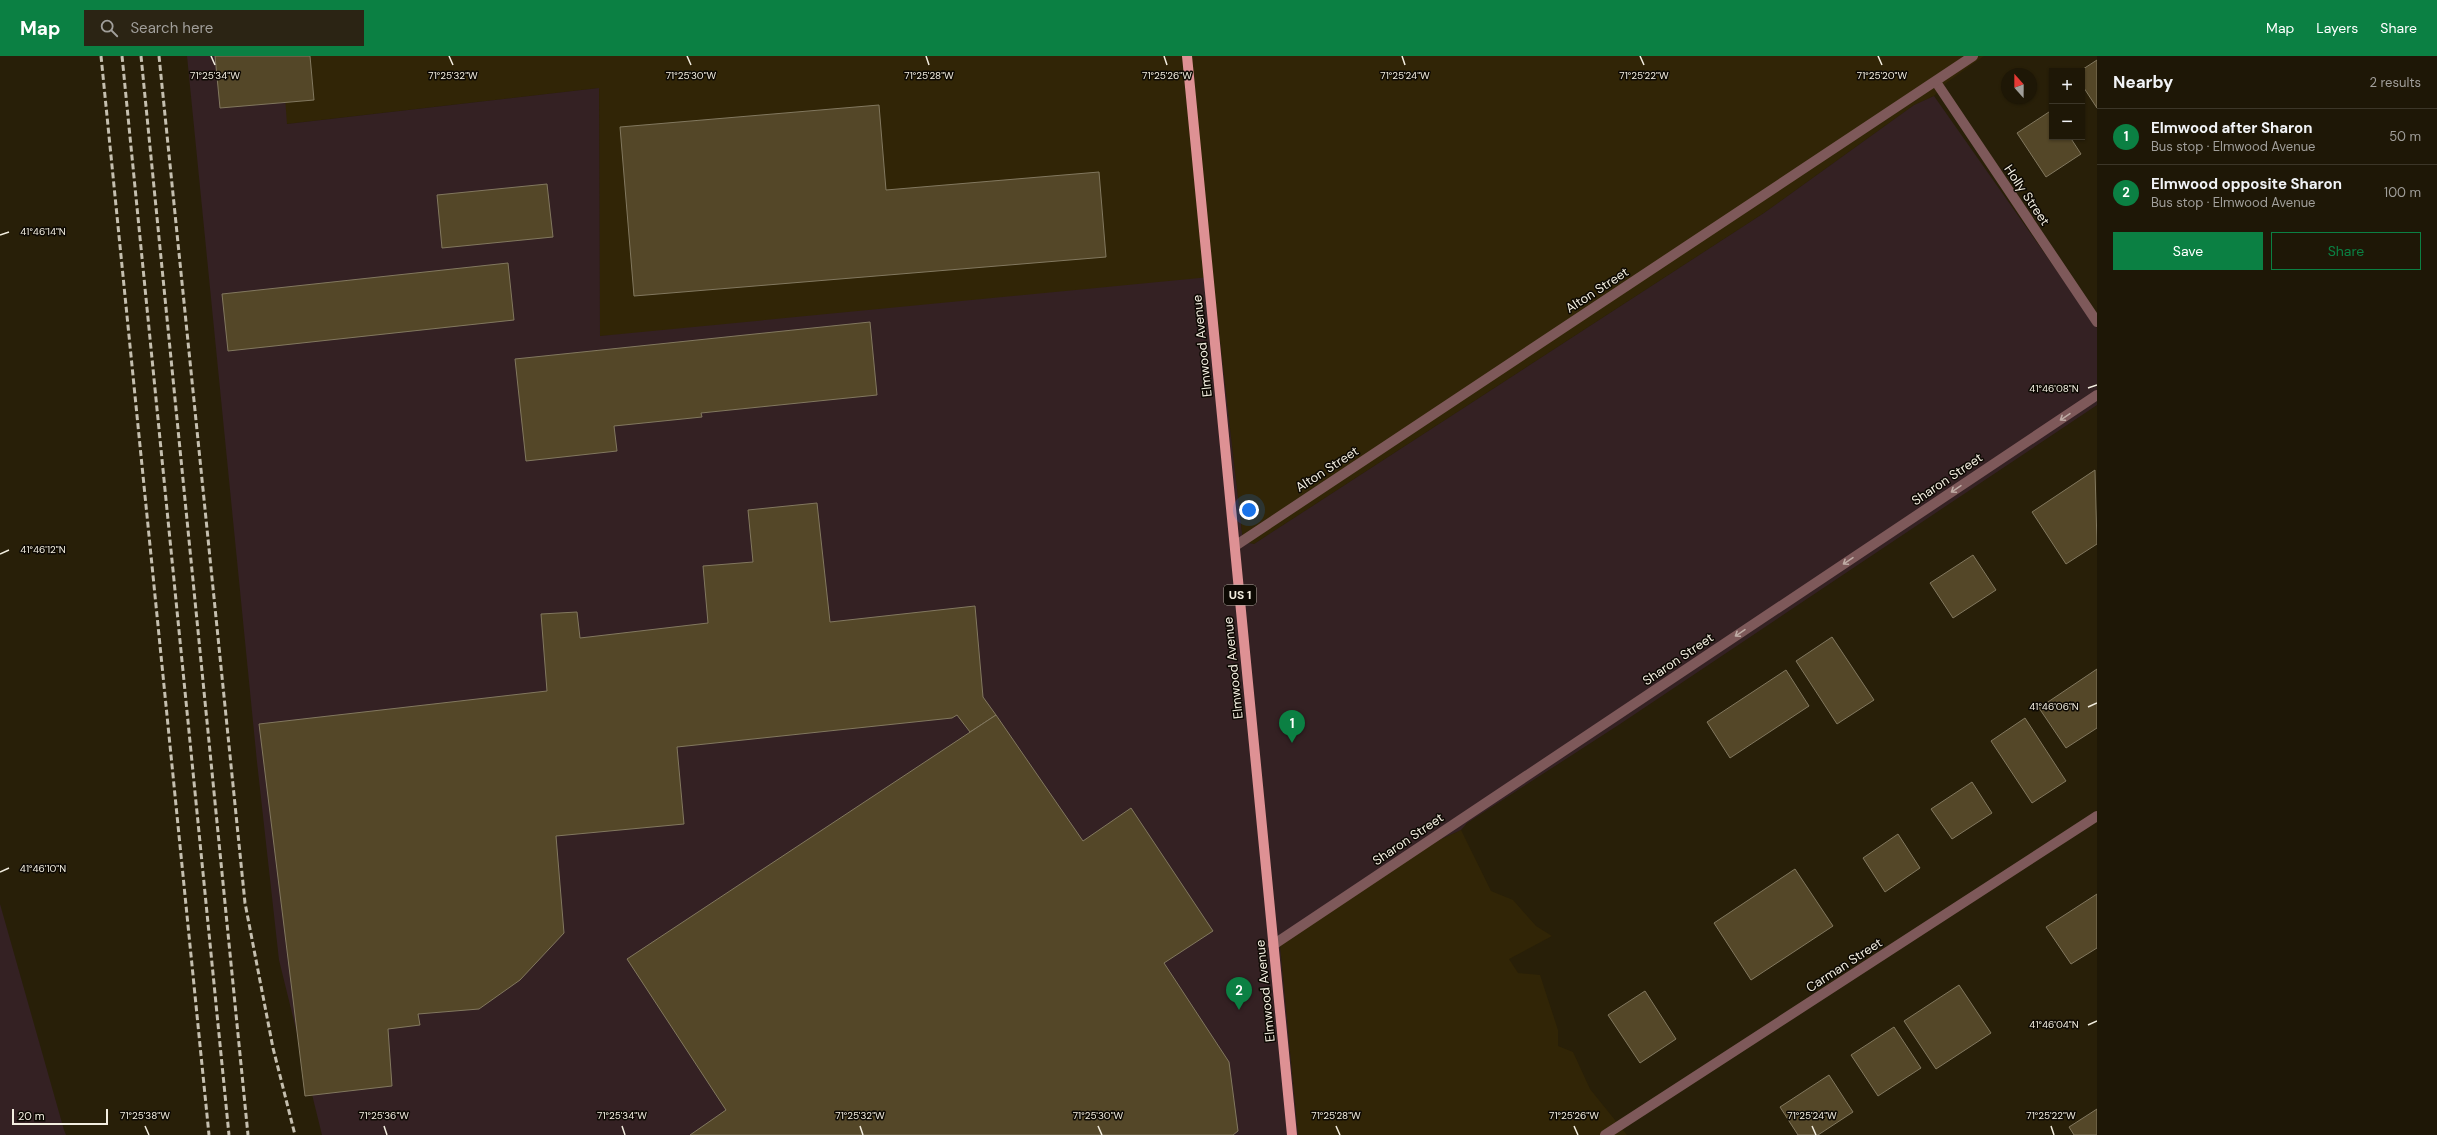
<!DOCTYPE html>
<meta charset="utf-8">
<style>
:root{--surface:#1e1706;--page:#2b2414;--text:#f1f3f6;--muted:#a19f9b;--line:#3c3628;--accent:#0b8043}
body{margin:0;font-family:"DM Sans",sans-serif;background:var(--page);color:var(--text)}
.controls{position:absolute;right:12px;top:12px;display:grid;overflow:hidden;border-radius:0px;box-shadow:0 1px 3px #0004}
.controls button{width:36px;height:36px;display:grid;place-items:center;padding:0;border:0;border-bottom:1px solid var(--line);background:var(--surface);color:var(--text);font:20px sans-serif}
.compass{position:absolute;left:2001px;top:12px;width:36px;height:36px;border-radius:50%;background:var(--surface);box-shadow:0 1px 3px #0004;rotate:339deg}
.scale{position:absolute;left:12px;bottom:10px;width:96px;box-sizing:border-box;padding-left:4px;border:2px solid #f3eee0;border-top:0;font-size:11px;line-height:14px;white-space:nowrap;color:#f3eee0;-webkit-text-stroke:3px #0d0903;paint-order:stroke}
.you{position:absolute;left:1249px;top:454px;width:14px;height:14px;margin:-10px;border:3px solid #fff;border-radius:50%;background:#1a73e8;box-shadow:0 0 0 6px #1a73e833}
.badge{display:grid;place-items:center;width:26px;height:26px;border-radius:50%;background:var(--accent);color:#fff;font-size:13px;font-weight:700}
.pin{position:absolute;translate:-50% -33px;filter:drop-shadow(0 1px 2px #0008)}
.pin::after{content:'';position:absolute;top:21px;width:14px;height:12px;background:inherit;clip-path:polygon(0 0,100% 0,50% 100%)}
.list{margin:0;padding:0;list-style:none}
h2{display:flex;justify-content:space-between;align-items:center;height:52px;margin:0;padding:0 16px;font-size:17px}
h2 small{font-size:13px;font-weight:400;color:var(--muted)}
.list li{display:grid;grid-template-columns:26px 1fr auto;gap:12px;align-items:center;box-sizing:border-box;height:56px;padding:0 16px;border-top:1px solid var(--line)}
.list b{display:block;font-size:15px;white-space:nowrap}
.list p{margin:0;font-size:13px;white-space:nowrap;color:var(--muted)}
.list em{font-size:13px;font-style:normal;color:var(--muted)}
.actions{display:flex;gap:8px;padding:12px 16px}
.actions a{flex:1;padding:9px 0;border:1px solid var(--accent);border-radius:0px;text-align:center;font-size:14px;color:var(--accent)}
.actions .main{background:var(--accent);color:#fff}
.icon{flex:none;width:22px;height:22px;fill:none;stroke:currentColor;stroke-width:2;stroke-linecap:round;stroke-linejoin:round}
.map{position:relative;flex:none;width:2097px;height:1079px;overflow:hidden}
header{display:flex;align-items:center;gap:24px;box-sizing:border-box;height:56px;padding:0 20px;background:var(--accent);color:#fff}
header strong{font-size:19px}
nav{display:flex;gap:22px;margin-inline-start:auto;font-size:14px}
.search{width:280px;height:36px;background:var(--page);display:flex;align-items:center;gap:10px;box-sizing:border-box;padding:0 14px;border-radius:0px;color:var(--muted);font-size:15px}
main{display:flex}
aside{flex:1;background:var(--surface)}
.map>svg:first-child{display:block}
</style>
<header>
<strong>Map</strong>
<div class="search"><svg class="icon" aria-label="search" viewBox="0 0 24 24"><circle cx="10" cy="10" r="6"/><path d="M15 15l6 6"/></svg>Search here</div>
<nav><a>Map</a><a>Layers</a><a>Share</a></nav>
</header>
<main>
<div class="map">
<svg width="2097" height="1079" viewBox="0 0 2097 1079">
<rect width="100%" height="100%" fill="#281f08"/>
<g fill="#312506">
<path d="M282,0H1984L1946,27L1934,40L1914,49L1764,157L1254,488L1243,486L1215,241L600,280L599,32L286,68Z"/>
<path d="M1461,774L1491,835L1513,844L1536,870L1552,880L1509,903L1518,917L1540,919L1558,974V990L1573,996L1590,1033L1627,1079H1298L1280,890L1285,878L1441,783Z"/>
</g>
<g fill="#342123">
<path d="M187,0H282L287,68L599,32L600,280L1210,221L1215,241L1243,486L1254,488L1764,157L1914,49L1934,40L2097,272V349L1620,668L1467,767L1461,774L1441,783L1285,878L1280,890L1298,1079H322L279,904L257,706Z"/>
<path d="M0,848L64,1074L66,1079H0Z"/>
</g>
<g fill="#544728" stroke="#82785f">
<path d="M215,0H310L314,44L220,52Z"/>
<path d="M2097,4V52L2082,29V15H2080Z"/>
<path d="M879,49L886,134L1099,116L1106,201L634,240L620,71Z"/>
<path d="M2052,54V81H2070L2081,98L2046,121L2017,77Z"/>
<path d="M547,128L553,181L442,192L437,139Z"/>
<path d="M508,207L514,264L228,295L222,238Z"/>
<path d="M870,266L877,339L701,357L702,361L614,370L617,395L526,405L515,303Z"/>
<path d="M2095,414L2097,488L2066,508L2032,456Z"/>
<path d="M817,447L830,566L975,550L983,641L996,659L970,676L957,659L952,662L677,691L684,768L556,780L564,877L520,924L479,953L418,958L420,969L388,973L392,1030L305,1040L259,668L547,635L541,558L577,556L580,582L708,567L703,510L753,506L748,454Z"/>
<path d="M1973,499L1996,534L1953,562L1930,527Z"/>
<path d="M1832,581L1874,644L1837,668L1796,605Z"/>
<path d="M2097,613V672L2066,692L2039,652Z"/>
<path d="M1786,614L1809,650L1730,702L1707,666Z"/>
<path d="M996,659L1083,785L1131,752L1213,875L1164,907L1229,1006L1238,1075L1233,1079H690L726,1054L627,903Z"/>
<path d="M2025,662L2066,725L2032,747L1991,685Z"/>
<path d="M1972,726L1992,757L1952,783L1931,753Z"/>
<path d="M1898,778L1920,812L1885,836L1863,802Z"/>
<path d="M1795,813L1833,870L1751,924L1714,867Z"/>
<path d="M2097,838V892L2071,908L2046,871Z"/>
<path d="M1959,929L1991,977L1936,1013L1904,965Z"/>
<path d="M1645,935L1676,983L1640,1007L1608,959Z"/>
<path d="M1894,971L1921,1012L1878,1040L1851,999Z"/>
<path d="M1829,1019L1853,1056L1818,1079H1798L1780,1051Z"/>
<path d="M2097,1053V1079H2074L2069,1071Z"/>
</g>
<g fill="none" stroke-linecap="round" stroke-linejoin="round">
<g stroke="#7e595a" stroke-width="10">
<path d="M1936,26L2097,266"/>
<path d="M1235,490L1973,0"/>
<path d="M1273,889L2097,339"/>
<path d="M1605,1079L2097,760"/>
</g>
<path stroke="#de9194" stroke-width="10" d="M1187,0L1292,1079"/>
<g stroke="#c5bfaf" stroke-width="3" stroke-dasharray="6 3" stroke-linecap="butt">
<path d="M101,0L209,1079"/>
<path d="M122,0L229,1079"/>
<path d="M141,0L248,1079"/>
<path d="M159,0L245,847L273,992L295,1079"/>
</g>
</g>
<defs><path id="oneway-shaft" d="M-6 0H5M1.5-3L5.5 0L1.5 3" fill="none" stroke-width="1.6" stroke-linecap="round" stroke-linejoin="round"/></defs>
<g stroke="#beaba4">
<use href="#oneway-shaft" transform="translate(2065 361) rotate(146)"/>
<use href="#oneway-shaft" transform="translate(1956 433) rotate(146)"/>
<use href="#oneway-shaft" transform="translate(1848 505) rotate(146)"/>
<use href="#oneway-shaft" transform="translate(1740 577) rotate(146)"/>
</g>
<path fill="none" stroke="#f3eee0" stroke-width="1.5" d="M211,0L215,9M449,0L453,9M687,0L691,9M926,0L929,9M1164,0L1167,9M1402,0L1405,9M1640,0L1644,9M1878,0L1882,9M0,179L9,176M2088,332L2097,329M0,498L9,494M2088,651L2097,647M0,816L9,812M2088,969L2097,965M145,1070L149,1079M384,1070L387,1079M622,1070L625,1079M860,1070L863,1079M1098,1070L1102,1079M1336,1070L1340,1079M1574,1070L1578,1079M1812,1070L1816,1079M2051,1070L2054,1079"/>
<g text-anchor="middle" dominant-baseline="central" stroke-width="3" stroke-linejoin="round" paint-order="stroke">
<rect fill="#0d0903" stroke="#aea99e" stroke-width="1" x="1224" y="529" width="32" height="20" rx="3"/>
<g font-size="12" font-weight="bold" fill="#f3eee0">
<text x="1240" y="539">US 1</text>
</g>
<g font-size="13" fill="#f3eee0" stroke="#0d0903">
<text transform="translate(2027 139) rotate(56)">Holly Street</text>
<text transform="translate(1597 234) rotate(-33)">Alton Street</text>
<text transform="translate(1202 290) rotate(-96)">Elmwood Avenue</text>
<text transform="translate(1327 413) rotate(-33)">Alton Street</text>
<text transform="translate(1947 423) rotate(-34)">Sharon Street</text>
<text transform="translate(1678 603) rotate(-34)">Sharon Street</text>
<text transform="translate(1233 612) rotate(-96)">Elmwood Avenue</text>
<text transform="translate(1408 783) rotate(-34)">Sharon Street</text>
<text transform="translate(1844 909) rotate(-33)">Carman Street</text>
<text transform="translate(1265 935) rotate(-96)">Elmwood Avenue</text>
</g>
</g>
<g font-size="10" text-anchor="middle" fill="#f3eee0" stroke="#0d0903" stroke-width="3" stroke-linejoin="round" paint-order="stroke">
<text x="1882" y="23">71°25'20"W</text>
<text x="215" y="23">71°25'34"W</text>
<text x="453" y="23">71°25'32"W</text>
<text x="691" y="23">71°25'30"W</text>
<text x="929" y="23">71°25'28"W</text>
<text x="1167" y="23">71°25'26"W</text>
<text x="1405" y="23">71°25'24"W</text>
<text x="1644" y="23">71°25'22"W</text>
<text x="43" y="179">41°46'14"N</text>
<text x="2054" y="336">41°46'08"N</text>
<text x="43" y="497">41°46'12"N</text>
<text x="2054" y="654">41°46'06"N</text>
<text x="43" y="816">41°46'10"N</text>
<text x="2054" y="972">41°46'04"N</text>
<text x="145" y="1063">71°25'38"W</text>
<text x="384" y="1063">71°25'36"W</text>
<text x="622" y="1063">71°25'34"W</text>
<text x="860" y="1063">71°25'32"W</text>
<text x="1098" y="1063">71°25'30"W</text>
<text x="1336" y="1063">71°25'28"W</text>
<text x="1574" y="1063">71°25'26"W</text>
<text x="1812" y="1063">71°25'24"W</text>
<text x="2051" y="1063">71°25'22"W</text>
</g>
</svg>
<div class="controls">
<button>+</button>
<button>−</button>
</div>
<svg class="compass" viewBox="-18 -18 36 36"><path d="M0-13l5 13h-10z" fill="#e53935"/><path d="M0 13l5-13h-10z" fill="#a19f9b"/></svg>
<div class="scale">20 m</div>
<div class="you"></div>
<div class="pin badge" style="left:1292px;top:687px">1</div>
<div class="pin badge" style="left:1239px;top:954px">2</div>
</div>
<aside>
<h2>Nearby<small>2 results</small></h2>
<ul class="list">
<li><span class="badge">1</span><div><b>Elmwood after Sharon</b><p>Bus stop · Elmwood Avenue</p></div><em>50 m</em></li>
<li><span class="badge">2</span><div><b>Elmwood opposite Sharon</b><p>Bus stop · Elmwood Avenue</p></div><em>100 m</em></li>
</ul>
<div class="actions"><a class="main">Save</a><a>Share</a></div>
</aside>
</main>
